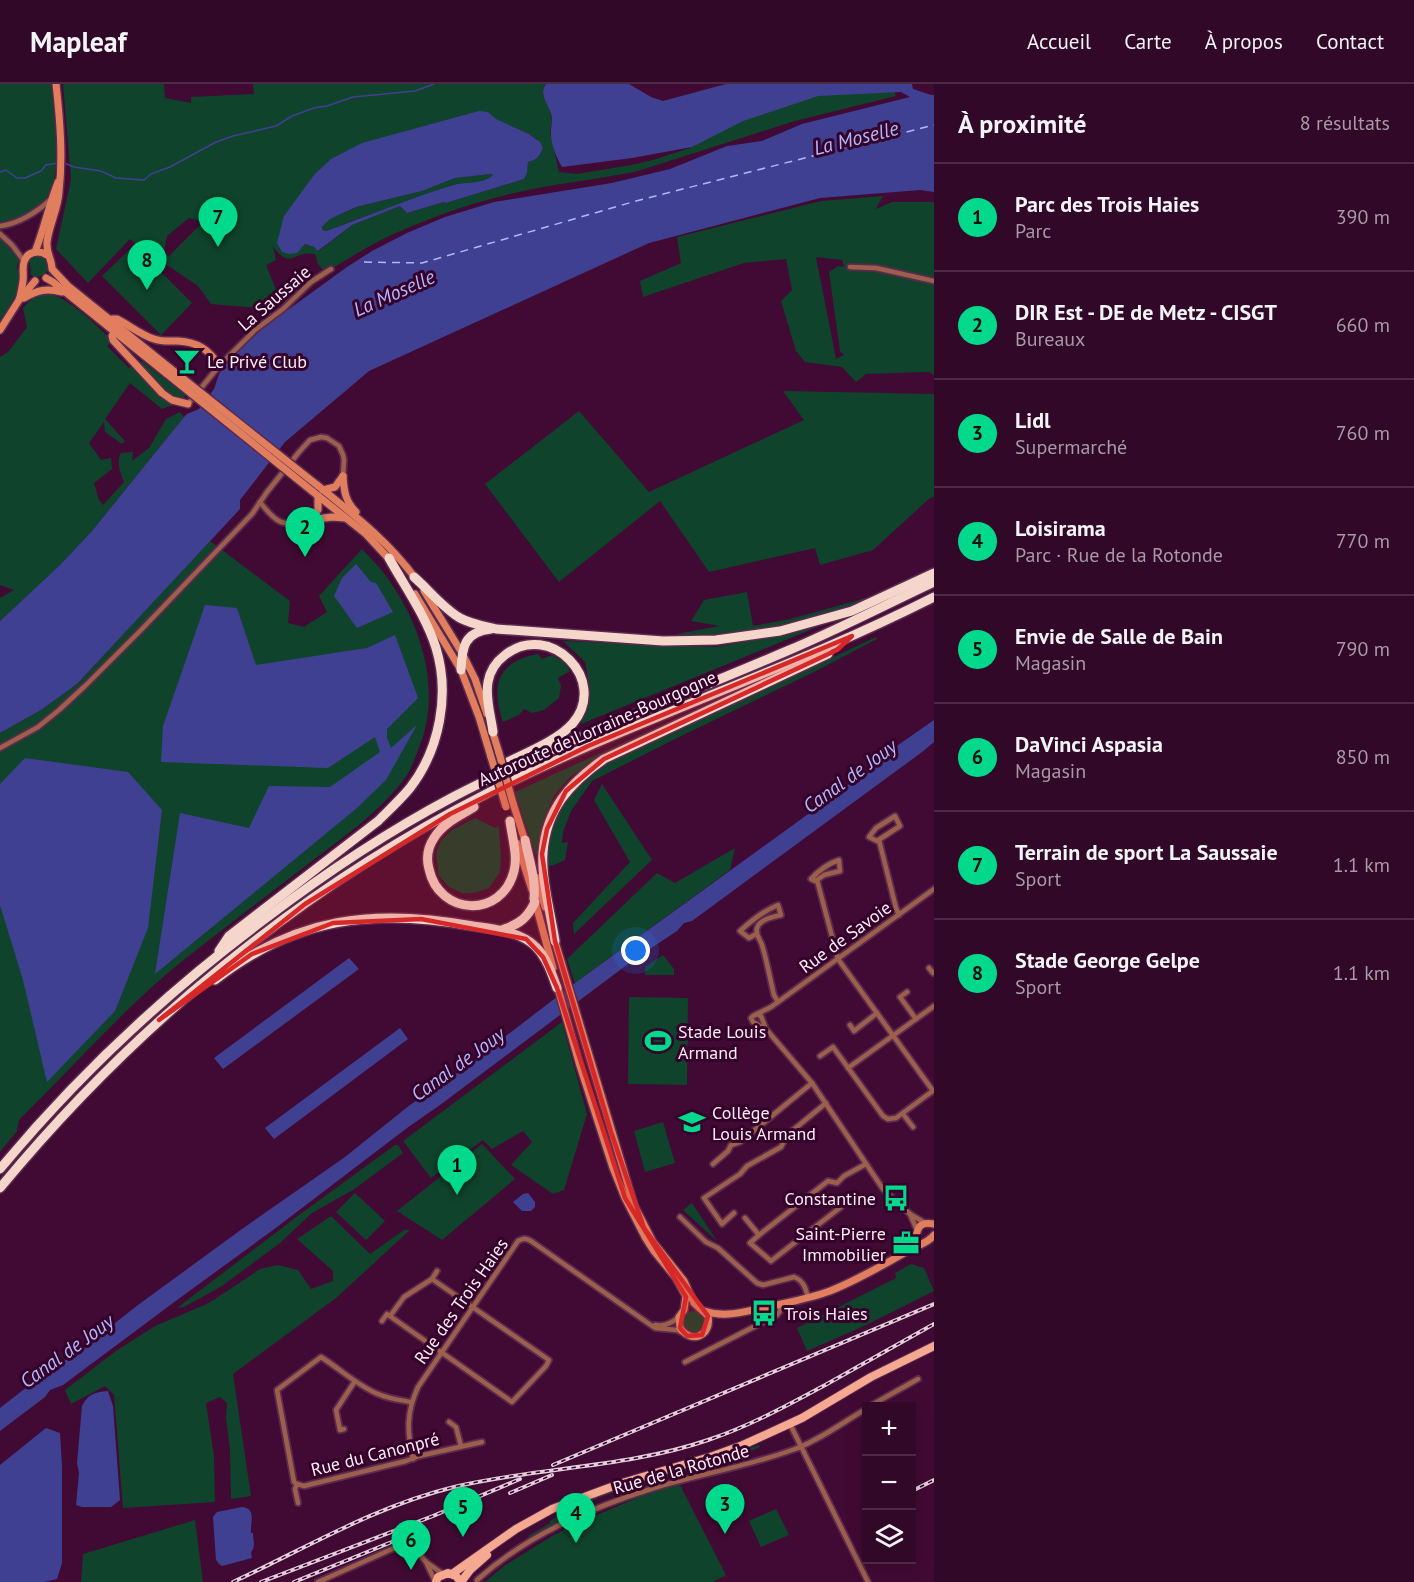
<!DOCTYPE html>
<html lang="fr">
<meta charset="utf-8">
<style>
:root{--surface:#310827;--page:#3d1633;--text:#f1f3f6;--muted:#a89aa7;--line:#4c2944;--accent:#00d98c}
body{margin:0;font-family:"PT Sans",sans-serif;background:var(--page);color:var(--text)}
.controls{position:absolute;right:18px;bottom:18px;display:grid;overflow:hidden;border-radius:0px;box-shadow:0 3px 15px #0003}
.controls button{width:54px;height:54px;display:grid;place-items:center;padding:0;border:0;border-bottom:2px solid var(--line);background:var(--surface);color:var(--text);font:30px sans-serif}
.you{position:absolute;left:636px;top:867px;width:21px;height:21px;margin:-15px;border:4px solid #fff;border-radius:50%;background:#1a73e8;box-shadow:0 0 0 9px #1a73e833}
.badge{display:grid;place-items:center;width:39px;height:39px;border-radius:50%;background:var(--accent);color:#111;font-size:20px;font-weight:700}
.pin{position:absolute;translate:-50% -50px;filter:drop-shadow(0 2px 3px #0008)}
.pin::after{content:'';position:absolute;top:32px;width:21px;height:18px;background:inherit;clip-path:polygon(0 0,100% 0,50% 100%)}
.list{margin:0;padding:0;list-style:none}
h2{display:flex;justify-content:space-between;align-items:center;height:78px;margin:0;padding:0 24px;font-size:26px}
h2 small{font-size:20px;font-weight:400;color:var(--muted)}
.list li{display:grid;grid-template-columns:39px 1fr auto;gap:18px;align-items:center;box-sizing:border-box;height:108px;padding:0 24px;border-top:2px solid var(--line)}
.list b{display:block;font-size:22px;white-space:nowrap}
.list p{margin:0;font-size:20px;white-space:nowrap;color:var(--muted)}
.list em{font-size:20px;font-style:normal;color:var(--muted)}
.icon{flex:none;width:33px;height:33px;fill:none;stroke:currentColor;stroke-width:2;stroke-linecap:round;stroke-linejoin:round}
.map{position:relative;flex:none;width:934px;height:1498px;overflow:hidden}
header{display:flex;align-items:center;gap:36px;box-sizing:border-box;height:84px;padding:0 30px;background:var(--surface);border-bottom:2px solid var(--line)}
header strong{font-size:28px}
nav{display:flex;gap:33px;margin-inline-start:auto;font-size:21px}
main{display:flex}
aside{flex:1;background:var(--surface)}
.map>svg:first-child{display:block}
</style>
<header>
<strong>Mapleaf</strong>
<nav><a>Accueil</a><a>Carte</a><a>À propos</a><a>Contact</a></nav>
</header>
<main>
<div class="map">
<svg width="934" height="1498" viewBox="0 0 934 1498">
<rect width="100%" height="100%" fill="#410a34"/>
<g fill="#0f432b" fill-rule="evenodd">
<path d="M0,0H51C54,30 66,96 42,120C38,124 32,127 26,130C18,134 10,139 0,140Z"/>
<path d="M63,0H164L165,14L191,19V13L254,10L253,0H546L544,3L543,12L549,24L552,36L550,48L559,88L577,90L631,81L653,76L690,64L729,35L803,5L894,7L896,12L795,37L638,87C606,94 575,97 543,103C488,113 433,131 383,155C365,164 348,175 331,185L323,186L318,180L315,170C292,166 293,187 273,163L276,176L266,181L281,218L272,225L211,220L198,202L167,181L162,183L130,155L88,199L56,165L71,95ZM488,28C489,29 495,35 496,36C510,46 536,46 543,64C539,73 537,76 528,78L527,89L524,95L446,119L444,118L407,129L400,122L352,141L319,167L314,163L304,160L303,108L314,91ZM189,134L203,138L169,172L164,168L167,152Z"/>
<path d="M491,90L493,91L488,96L483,98L457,100L412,115L326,147L322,146V143L330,135L356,123L422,107L455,94Z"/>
<path d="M883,112L876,125L892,118H934V291L929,288L866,290L856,298L842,283L805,278L796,267L781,217L792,206L786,175L744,179L643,213L640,197L681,179L677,153L821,117ZM816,173L842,176L844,183L838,182L829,188L840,267L844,271L836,275Z"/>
<path d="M0,154L18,174L19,178L17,182C17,184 20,190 20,192C22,204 7,227 0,238Z"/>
<path d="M134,161L192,219L161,251L102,192Z"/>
<path d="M36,171L43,173L48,179L47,188C42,193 36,195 30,190L31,186L29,176L32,172Z"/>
<path d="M43,210C50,210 56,211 62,215C74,221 104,246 112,258L107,262L129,284L142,277L185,311L184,317L162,325L130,299L105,335L125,357L122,360L105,348L104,338L89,359L101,376L111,374L112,385L94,399L99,416L103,421L124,398C120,389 116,378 121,369L133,368L132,377L149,364L166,335L180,328L184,333L92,447L59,482L0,537V514L14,506L0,501V273L9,267L27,243L23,224C29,217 34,213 43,210Z"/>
<path d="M783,307L934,310V413L930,414L873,466L820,481L815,464L709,488L660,417L559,498L485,400L579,327L649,408L804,336Z"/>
<path d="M210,457L290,517L288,539L304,543L327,528L319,512L362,465C370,474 379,482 386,492C422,541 443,608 418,666C415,674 412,684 407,691C380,729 340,755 303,784C262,815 222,846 181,878C122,926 73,983 19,1036L17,1047L0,1068V649L41,626L77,600Z"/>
<path d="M747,508L753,542L790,535L877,511C826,534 772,548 717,552C703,553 689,551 676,550L720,542L691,537L704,516Z"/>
<path d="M815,544L581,640L590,606L585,578L563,557L716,563Z"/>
<path d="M876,553L877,555L818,586L677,654L592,697L571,727L563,748L562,759L568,758L565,776L554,781L548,782C546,750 560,716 585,695C593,688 603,682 612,677Z"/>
<path d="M538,570L542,575L552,571L565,579L570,587L558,594L561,602L559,614L544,626L532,629L524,625L519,631L503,638C491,602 496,578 538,570Z"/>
<path d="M684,631V633L598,673L569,694L554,712L544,735L536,772L515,708Z"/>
<path d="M602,700L652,776L574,850L573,839L630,778L594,716Z"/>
<path d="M475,734L495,744L499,742L501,773L500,788L489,804L474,809H462L449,803L439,792L436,770L441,756L452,746Z"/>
<path d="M735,764L730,786L575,899L567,875L657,789L675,799Z"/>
<path d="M663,871L674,885V891H645V883Z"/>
<path d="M629,913L688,914L687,1001L628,1000Z"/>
<path d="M562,938L587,1030L564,1106L553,1110L511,1081L532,1058L523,1047L492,1065L483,1056L431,1094L403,1057Z"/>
<path d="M663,1038L675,1079L645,1088L634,1047Z"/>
<path d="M482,1060L515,1095L442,1156L397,1127Z"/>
<path d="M395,1061H398L403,1069L353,1106L312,1129L280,1159L222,1202L184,1223L177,1224L299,1131Z"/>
<path d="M355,1109L385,1137L366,1156L336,1128Z"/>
<path d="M692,1119L717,1157L683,1126Z"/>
<path d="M331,1132L370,1170L404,1146H410L336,1214L233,1290L251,1412L231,1415L230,1366L226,1334L227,1319L220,1313L206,1319L214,1372L215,1418L123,1424L114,1311L105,1302L71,1320L65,1306L116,1267L155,1242L209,1219L260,1185L278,1181L298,1186L311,1205L333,1197V1187L297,1155Z"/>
<path d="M911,1180L924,1184L934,1207L862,1243L807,1267L797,1244L896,1194L895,1189Z"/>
<circle cx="694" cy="1238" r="11"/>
<path d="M759,1361L760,1363L753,1366L600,1413L590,1418L577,1427L529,1453L528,1452L550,1439V1437L556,1433L562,1427L599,1411Z"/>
<path d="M680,1401L726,1491L713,1498H485L504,1482L552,1452L578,1439L653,1407Z"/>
<path d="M776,1425L789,1451L761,1463L749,1437Z"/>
<path d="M195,1436L203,1498H81L83,1470Z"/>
</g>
<g fill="#404092" fill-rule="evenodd">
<path d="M546,0H629L651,13L663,17L726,0H912L913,5L931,11H934V108L920,106L820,114L649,159L369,287L285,358L240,416V425L77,600L41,626L0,649V537L59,482L92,447L184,333L187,330L199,325L214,305L219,290L228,277L263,244L347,183L372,167L407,149L445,133L494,118L612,99L670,85L727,62L762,57L802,40L910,13L901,8L818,12L743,37L692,63L632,74L562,83C556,72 550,59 551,46C551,45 552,37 552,36C552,22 537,13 546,0Z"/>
<path d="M479,27L488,28L496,35L529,50L540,58L543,64C539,73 537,76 528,78L527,89L524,95L446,119L444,118L407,129L400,122L352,141L318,167L314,163L305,160L297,169L289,170L282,168L277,159L284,132L314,91L331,75L362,59ZM491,90L493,91C483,101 467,97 454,101C410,114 369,132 326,147L322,146V143L330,135L356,123L422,107L455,94Z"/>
<path d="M356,480L371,498L376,499L393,528L357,544L334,512L342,494Z"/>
<path d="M205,521L237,524L256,581L367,564L395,551L418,614L387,645V654L391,664L417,641L386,696L357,724L155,890L180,729L249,744L269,702L330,703L380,668L375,653L328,684L161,678L163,642Z"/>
<path d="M934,636V658L922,668L692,837L684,839L677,847L636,874L440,1021L407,1044L273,1146L177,1216L63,1301L50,1306L45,1313L0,1347V1324L27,1303L87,1261L138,1221L242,1145L345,1073L410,1021L459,988L575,899L840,707L894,664Z"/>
<path d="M25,674L128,688L162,726L148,844L115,927L47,998L23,896L0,821V700Z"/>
<path d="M349,874L359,885L223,985L214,974Z"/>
<path d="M400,944L408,955L274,1055L265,1044Z"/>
<path d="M528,1109L535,1118V1123L531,1127H522L513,1118L523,1110Z"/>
<path d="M108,1307L113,1322L120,1416L111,1423H82L76,1421L79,1389L77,1379L82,1322C88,1310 95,1308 108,1307Z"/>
<path d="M46,1344L60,1349L62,1382V1479L57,1495L44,1498H0V1381Z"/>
<path d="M242,1423C257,1424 250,1440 251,1449H253C253,1456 256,1463 251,1468L252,1474L222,1482L219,1480L216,1476L213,1433L217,1428Z"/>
</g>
<path fill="#410a34" d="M208,308L281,368L272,380L198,321Z"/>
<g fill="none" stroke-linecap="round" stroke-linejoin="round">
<g stroke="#404092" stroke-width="1.5">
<path d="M62,78L74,83L101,87L116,94L144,96L151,90L170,83L216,58L233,52L276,42L292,32L314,24L327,22L353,13L415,7L434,0"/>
<path d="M0,88L6,86L17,94H25L41,87L46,81L58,79"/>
</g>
<path stroke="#b0b8fc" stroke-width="1.5" stroke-dasharray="8 6" stroke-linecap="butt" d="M364,178L422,179L636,117L934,41"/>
<g stroke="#5b2a4f" stroke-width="8">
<g id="street">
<path d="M0,142C18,140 37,128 50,116"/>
<path d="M0,150L12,161L24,177"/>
<path d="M850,183L876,184L934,197"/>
<path d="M188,320L219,282L255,246L283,225L311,198L331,185"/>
<path d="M260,418C276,439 283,444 309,436"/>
<path d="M0,664L38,643L59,626L85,602L142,545L252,430L267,408L299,368L310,356L321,353L327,354L339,362L343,371L344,376L343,392"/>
<path d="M895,732L900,742L877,757L869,753L876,744Z"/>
<path d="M879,756L896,824L899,831"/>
<path d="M817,796L824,791L840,787L839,776C827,780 819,786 811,795L815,797L817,796L838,875L933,1007"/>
<path d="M756,850L749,854L740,847C752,836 763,827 778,821L781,831C773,833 760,835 757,844C755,850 760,855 762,861C767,877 770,895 774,911L778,918"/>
<path d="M929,884L933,889L934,888"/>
<path d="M907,908L900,913L916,935"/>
<path d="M757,930L761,932L766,945L812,999L883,1105L910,1130L925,1139"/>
<path d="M850,941L854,947L877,929"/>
<path d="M765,945L753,938L751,934L753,932L771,923L934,805"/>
<path d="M820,972L833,963L883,1032L888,1035L896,1034L934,1006"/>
<path d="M848,984L934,922"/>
<path d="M903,1030L913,1043"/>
<path d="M713,1080L728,1067L731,1061L740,1058L812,999"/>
<path d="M734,1129L722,1140L704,1114L740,1090L747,1082L781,1063L787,1051L826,1019"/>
<path d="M910,1130L917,1146"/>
<path d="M680,1133L706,1158L718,1164L757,1199L763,1201L794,1193C804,1197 806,1205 808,1214"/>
<path d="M745,1134L759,1151L750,1159L771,1177L841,1123"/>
<path d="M759,1151L828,1097L837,1099L844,1092L866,1080"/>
<path d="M390,1232L404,1213L432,1195L437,1187"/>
<path d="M382,1237L387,1230L512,1318L546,1282L549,1276L432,1195"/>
<path d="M655,1241C665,1243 672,1239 679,1233"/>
<path d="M685,1278L777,1231L780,1227V1220"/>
<path d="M411,1318C400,1316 389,1315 378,1310C358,1302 340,1285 321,1273L277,1306L294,1398L297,1400L304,1402L406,1377L419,1372L482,1358"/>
<path d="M870,1322L918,1295"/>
<path d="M449,1338L456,1343L461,1362"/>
<path d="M790,1340L868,1498"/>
<path d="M344,1345L340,1346L336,1326L355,1297"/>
<path d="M413,1375C407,1347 406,1329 418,1303L518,1157C523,1154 526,1154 531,1157L655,1244L677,1246L681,1248"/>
<path d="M297,1400L295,1405L298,1419"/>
<path d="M427,1480L435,1497"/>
<path d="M477,1496C527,1451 590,1424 654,1404C700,1390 749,1382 795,1365C818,1357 845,1337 866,1325"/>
<path d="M318,1498L392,1465L406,1462L415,1465L426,1478L443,1490"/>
</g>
</g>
<g stroke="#5b2a4f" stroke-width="10">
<g id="secondary">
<path d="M56,0C60,36 63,72 59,108C58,125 49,141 47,158C46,170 52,175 52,185L68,202L171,285"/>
<path d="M35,168C44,145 49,121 58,98"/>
<path d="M46,194L53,198L167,290"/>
<path d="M24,214C37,206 47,204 62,208"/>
<path d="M19,216C21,210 22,204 23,197C24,191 22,184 24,178C27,167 39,166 47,171"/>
<path d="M110,236L112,235H117C129,241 141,251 154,255C162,258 170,257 178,257C197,258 209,265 219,282"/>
<path d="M0,246L19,216L35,197"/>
<path d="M114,248L112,252L113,256L162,309L172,316L188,320"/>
<path d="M343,392C344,407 345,417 356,428"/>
<path d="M317,401C354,431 387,456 416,495"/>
<path d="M323,406L335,403L343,392"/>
<path d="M312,407L366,450L391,477"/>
<path d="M309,436L332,433L345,434"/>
<path d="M309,436L318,426V412"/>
<path d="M424,507L462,569L475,595L487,630"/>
<path d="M415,510L461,586L479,633L491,673"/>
<path d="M492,646L499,669"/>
<path d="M513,719L526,760"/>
<path d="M517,759L532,806"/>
<path d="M536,793L545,823"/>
<path d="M535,817L553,884"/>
<path d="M554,854L634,1121L653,1158L684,1197L694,1219L708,1232C712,1251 692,1261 680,1244L679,1233L684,1226L686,1212L676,1194L654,1167L645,1153L625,1114L613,1084L580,982L557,901"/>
<path d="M912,1165C919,1151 913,1136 934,1140"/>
<path d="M704,1227C725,1234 742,1228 763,1224C785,1219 808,1215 830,1207C858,1196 885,1180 911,1165C919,1161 929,1158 934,1151"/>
</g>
</g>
<g stroke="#5b2a4f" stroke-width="10">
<g id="primary">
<path d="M452,1490L516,1445L552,1425L622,1399L713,1372L743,1361L802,1334L871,1293L934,1262"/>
<path d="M436,1498L438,1493L448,1489L456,1492L461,1498"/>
<path d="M461,1498L470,1486L487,1471"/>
</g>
</g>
<g stroke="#5b2a4f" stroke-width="12">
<g id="highway">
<path d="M414,493C429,506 443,524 460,534C471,540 484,542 496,545L663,557L716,556L780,547L852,527L934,489"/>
<path d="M461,586C462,563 464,548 491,545"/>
<path d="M493,648C491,632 485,614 488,598C490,587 497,577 505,571C550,536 609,596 573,639C558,657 523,670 502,681"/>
<path d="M474,723C460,732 443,739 434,754C428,763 426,774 429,785C439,832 502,835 514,787C518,772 512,753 510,737"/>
<path d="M525,756C529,776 536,795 534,815"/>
<path d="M504,845C520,840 528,833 535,818"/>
<path d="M555,857C551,832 541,794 543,769C546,725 570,699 604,675L828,570"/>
<path d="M219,867L229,852L378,737C389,726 400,716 410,704C440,665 450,610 436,564C426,532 405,503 389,474"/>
<path d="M215,896C296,833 374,824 473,842C493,845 521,847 536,863C547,874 552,890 557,904"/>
<path d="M0,1085C78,991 167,908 265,835C324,790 387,748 453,713C561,657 675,615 787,567C837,546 885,521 934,498"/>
<path d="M0,1104C133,943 299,805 486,710C632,636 788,587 934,513"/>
</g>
</g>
<use href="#street" stroke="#9c5f4b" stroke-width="4.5"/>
<use href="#secondary" stroke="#e17e5e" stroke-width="7"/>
<use href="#primary" stroke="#f6a990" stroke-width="8"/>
<use href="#highway" stroke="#f5d6cb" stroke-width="9"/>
<g stroke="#e3cedc" stroke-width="4">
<g id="rail">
<path d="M553,1381L934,1220"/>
<path d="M912,1407L934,1396"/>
<path d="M510,1409L552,1391"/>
<path d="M233,1498C306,1464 376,1422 454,1403C538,1383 626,1384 708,1356C750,1342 788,1321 827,1300C863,1280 898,1260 934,1240"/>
<path d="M261,1498L433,1432L520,1395"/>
<path d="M294,1498L416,1448"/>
</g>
</g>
<use href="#rail" stroke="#35002a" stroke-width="1.5" stroke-dasharray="4.5" stroke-linecap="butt"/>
<g stroke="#5b2a4f" stroke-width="10" stroke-linecap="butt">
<g id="secondary-bridge">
<path d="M171,285L317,401"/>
<path d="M167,290L312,407"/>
<path d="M499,669L513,719"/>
<path d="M491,673L506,723"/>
</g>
</g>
<use href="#secondary-bridge" stroke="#e17e5e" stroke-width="7"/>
</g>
<path fill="#d62828" fill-opacity="0.2" stroke="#d62828" stroke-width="4.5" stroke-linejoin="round" d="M852,552L837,566L604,675L566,707L547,745L542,770L555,857L611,1048L644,1144L708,1232L702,1251L687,1252L680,1244L686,1213L625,1114L557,904L543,873L526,855L421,835L333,839L252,870L159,936L305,820L450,730L588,662Z"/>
<defs>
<g id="bar-bare" transform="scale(2.07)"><path d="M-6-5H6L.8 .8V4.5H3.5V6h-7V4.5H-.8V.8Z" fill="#00d98c" stroke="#35002a" stroke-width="2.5" paint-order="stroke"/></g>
<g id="stadium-bare" transform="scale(2.07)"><path d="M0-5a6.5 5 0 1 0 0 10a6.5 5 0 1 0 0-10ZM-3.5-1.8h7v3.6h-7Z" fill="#00d98c" stroke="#35002a" stroke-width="2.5" paint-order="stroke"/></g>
<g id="school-bare" transform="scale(2.07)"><path d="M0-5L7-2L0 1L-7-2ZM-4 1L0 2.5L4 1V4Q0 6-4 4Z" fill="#00d98c" stroke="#35002a" stroke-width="2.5" paint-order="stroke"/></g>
<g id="bus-bare" transform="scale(2.07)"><path d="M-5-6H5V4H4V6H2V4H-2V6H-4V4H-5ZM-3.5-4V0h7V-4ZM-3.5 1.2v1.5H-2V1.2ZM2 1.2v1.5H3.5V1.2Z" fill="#00d98c" stroke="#35002a" stroke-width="2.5" paint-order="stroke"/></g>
<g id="office-bare" transform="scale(2.07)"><path d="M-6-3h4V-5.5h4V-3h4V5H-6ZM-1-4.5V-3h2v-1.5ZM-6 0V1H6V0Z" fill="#00d98c" stroke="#35002a" stroke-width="2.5" paint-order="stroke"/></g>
</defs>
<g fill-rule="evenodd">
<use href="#bar-bare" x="187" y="277"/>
<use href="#stadium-bare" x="658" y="957"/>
<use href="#school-bare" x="692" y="1038"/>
<use href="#bus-bare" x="896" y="1114"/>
<use href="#office-bare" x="906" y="1159"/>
<use href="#bus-bare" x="764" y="1229"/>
</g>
<g text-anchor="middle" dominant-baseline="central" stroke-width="6" stroke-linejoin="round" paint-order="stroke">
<g font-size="18" fill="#fcedf6" stroke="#35002a">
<text transform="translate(274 214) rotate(-41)">La Saussaie</text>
<text transform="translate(597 644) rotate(-24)">Autoroute de Lorraine-Bourgogne</text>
<text transform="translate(845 853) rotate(-36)">Rue de Savoie</text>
<text transform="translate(461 1217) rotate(-55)">Rue des Trois Haies</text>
<text transform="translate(375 1370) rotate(-14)">Rue du Canonpré</text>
<text transform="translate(681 1385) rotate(-16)">Rue de la Rotonde</text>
</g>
<g font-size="18" fill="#fcedf6" stroke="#35002a" text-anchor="start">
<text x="207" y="277">Le Privé Club</text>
<text x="678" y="947">Stade Louis<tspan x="678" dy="21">Armand</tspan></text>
<text x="712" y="1028">Collège<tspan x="712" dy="21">Louis Armand</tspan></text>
<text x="876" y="1114" text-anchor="end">Constantine</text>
<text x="886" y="1149" text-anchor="end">Saint-Pierre<tspan x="886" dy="21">Immobilier</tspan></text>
<text x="784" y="1229">Trois Haies</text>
</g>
<g font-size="20" font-style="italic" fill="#b0b8fc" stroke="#35002a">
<text transform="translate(856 54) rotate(-14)">La Moselle</text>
<text transform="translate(394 209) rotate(-24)">La Moselle</text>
<text transform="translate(850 692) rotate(-36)">Canal de Jouy</text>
<text transform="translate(458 980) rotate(-36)">Canal de Jouy</text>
<text transform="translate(67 1267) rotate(-36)">Canal de Jouy</text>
</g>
</g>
</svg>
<div class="controls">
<button>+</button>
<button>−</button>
<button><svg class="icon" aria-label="layers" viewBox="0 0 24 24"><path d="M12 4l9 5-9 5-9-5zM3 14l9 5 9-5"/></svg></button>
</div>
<div class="you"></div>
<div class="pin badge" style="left:457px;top:1111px">1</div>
<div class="pin badge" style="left:305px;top:473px">2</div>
<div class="pin badge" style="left:725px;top:1450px">3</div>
<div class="pin badge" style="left:576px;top:1459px">4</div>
<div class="pin badge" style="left:463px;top:1453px">5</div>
<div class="pin badge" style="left:411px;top:1486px">6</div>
<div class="pin badge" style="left:218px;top:163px">7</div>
<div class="pin badge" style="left:147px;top:206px">8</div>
</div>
<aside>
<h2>À proximité<small>8 résultats</small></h2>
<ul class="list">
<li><span class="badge">1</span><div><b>Parc des Trois Haies</b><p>Parc</p></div><em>390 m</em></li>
<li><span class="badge">2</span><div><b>DIR Est - DE de Metz - CISGT</b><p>Bureaux</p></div><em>660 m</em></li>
<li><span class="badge">3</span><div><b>Lidl</b><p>Supermarché</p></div><em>760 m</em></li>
<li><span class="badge">4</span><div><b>Loisirama</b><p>Parc · Rue de la Rotonde</p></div><em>770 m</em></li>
<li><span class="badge">5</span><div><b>Envie de Salle de Bain</b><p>Magasin</p></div><em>790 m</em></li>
<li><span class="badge">6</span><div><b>DaVinci Aspasia</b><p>Magasin</p></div><em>850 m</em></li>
<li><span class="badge">7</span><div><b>Terrain de sport La Saussaie</b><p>Sport</p></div><em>1.1 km</em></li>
<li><span class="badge">8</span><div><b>Stade George Gelpe</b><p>Sport</p></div><em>1.1 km</em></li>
</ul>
</aside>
</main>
